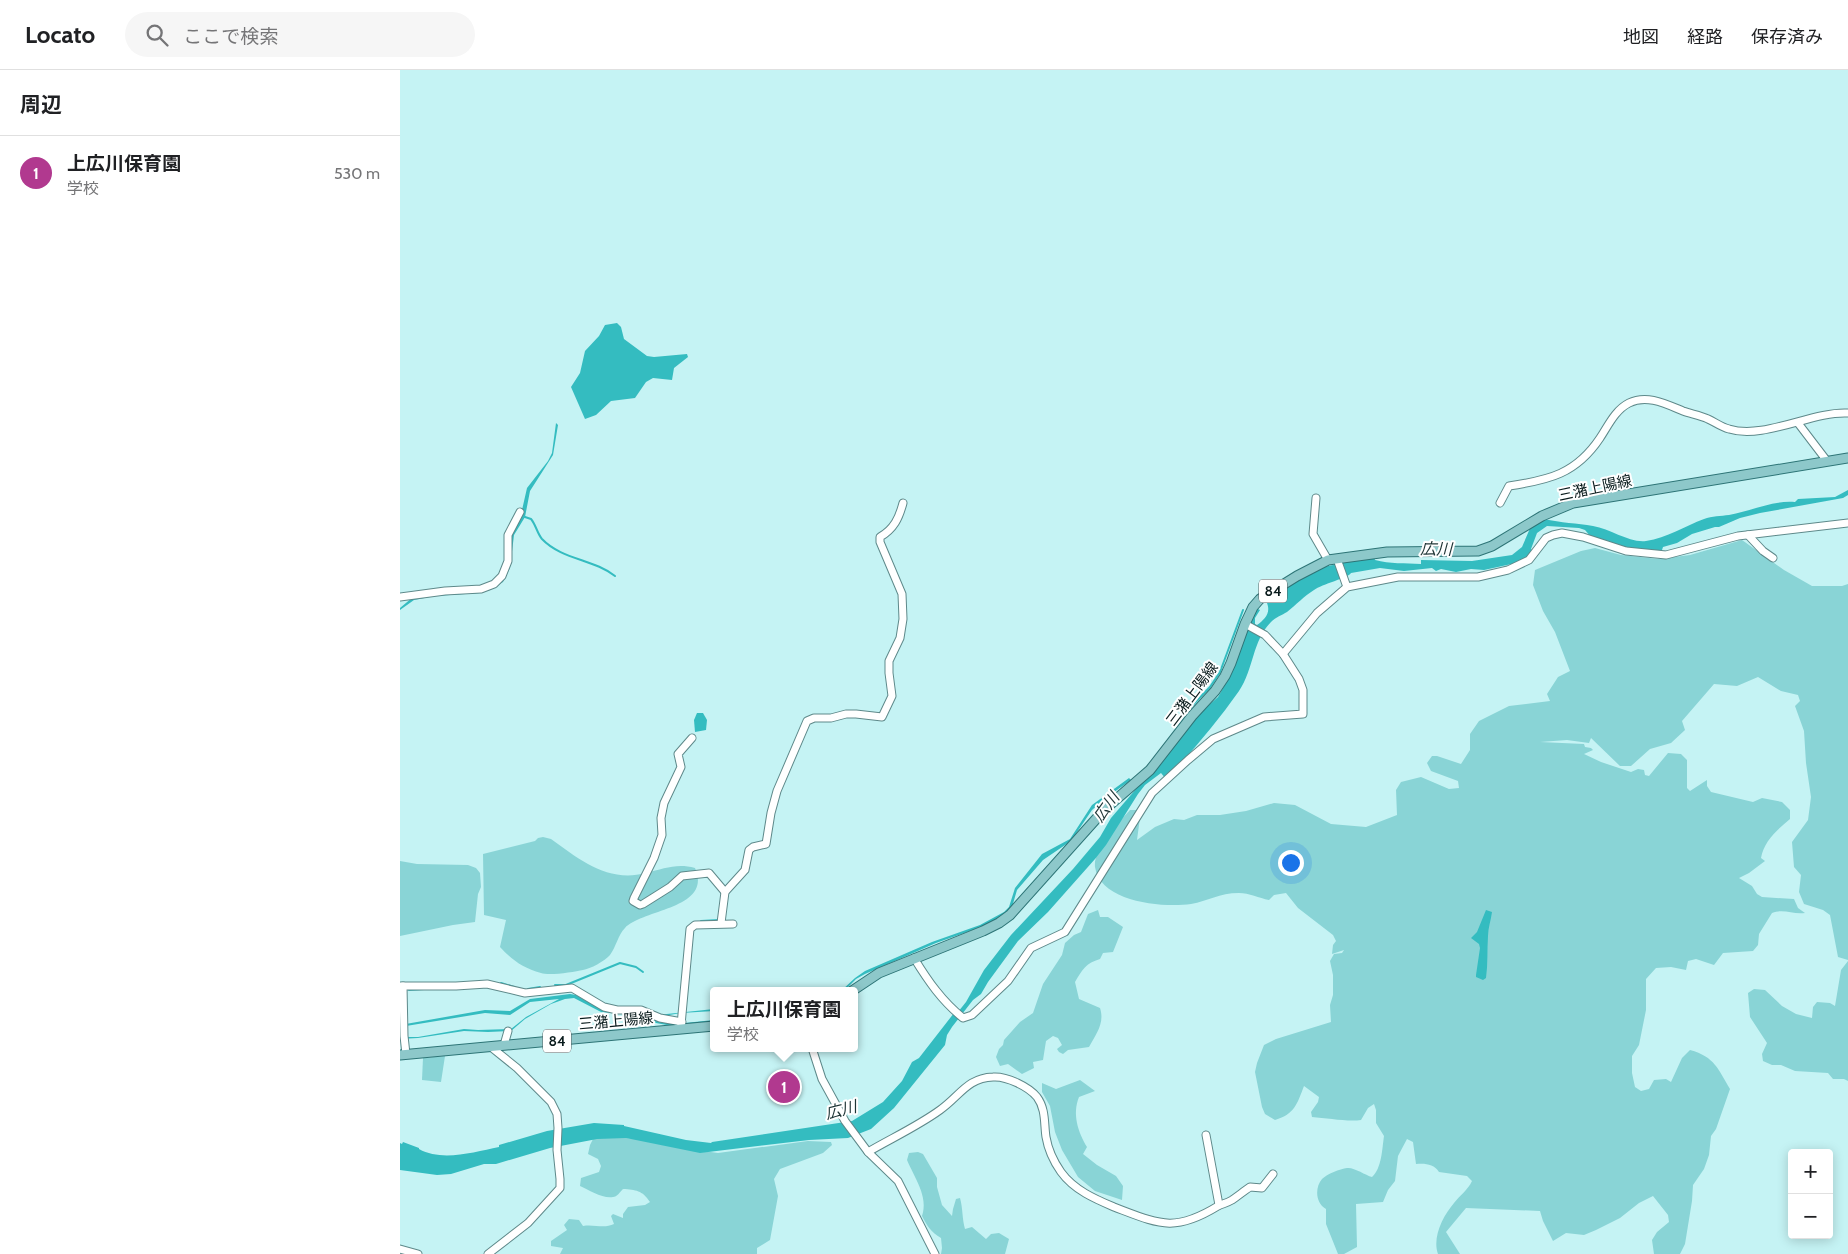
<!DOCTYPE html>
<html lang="ja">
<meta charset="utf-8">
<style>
:root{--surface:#fff;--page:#f6f6f6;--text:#202124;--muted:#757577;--line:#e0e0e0;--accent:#b1398f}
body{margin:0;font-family:Cabin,"Noto Sans JP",sans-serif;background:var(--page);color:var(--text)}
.controls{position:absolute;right:15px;bottom:15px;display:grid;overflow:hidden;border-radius:5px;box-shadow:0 2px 12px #0003}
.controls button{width:45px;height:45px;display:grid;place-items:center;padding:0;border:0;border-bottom:1px solid var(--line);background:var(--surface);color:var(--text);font:25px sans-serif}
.you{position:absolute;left:890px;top:792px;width:18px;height:18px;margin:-12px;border:4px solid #fff;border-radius:50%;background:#1a73e8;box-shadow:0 0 0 8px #1a73e833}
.badge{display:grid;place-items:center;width:32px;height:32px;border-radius:50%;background:var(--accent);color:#fff;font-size:16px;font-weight:700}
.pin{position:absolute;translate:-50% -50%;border:2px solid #fff;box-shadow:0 1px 5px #0006}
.popup{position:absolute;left:310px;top:917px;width:148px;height:65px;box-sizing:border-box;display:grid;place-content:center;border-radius:5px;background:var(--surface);filter:drop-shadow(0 1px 4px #0005);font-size:16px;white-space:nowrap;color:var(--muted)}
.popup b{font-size:19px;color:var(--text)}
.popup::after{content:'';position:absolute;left:50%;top:100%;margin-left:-10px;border:10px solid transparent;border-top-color:var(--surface)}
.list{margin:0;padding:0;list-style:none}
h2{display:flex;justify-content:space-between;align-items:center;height:65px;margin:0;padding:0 20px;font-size:21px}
h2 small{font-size:16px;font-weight:400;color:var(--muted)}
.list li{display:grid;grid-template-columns:32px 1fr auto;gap:15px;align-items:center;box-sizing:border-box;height:75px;padding:0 20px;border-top:1px solid var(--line)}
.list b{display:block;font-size:19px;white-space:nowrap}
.list p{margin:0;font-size:16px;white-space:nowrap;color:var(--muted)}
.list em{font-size:16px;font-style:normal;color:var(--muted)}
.icon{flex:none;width:28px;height:28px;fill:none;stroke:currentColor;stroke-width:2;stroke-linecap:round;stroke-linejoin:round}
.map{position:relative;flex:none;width:1448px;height:1184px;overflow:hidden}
header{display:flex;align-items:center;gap:30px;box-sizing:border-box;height:70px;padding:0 25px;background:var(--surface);border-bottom:1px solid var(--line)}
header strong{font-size:24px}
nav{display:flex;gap:28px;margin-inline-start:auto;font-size:18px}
.search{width:350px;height:45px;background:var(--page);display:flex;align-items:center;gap:12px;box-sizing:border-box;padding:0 18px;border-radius:28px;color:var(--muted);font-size:19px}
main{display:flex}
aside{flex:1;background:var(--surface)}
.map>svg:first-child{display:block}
</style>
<header>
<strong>Locato</strong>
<div class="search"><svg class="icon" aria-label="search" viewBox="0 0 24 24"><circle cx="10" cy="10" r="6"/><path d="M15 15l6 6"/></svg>ここで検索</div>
<nav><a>地図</a><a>経路</a><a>保存済み</a></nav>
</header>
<main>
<aside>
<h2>周辺<small></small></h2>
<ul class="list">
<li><span class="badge">1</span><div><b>上広川保育園</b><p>学校</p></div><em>530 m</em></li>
</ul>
</aside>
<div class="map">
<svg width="1448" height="1184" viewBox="0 0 1448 1184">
<rect width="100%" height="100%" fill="#c5f3f4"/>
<g fill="#89d4d6">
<path d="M1342,470L1384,500L1412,516H1442L1448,514V890L1438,887L1430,845L1423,840L1404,834L1399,822L1401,805L1394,797L1392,772L1408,750L1411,727L1406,693L1404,661L1395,636L1400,631L1398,625L1381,621L1358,607L1337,616L1314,614L1282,651L1285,660L1271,673L1250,679L1231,696H1220L1191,668L1189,673L1167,670L1140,672L1184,674L1185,677L1191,678L1193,680L1184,684L1201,692L1231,702L1238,699L1244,700L1245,705L1249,706L1268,683L1281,684L1287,690V718L1290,721L1307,710V716L1311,722L1353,732L1362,728L1382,732L1390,740V749C1377,760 1364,771 1361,788L1365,791L1349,803L1339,808L1352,816L1357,824L1362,827L1394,829L1398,838L1405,843C1393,845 1384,838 1372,843L1359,864L1358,875L1353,881L1323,883L1314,895L1296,889L1288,891L1286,900L1271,897L1256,898L1246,909V940L1239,975L1232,986V1003L1235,1017L1241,1021L1249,1019L1254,1010L1266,1009L1271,1012L1282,988L1290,980C1315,987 1318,999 1330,1019L1316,1059L1311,1066L1309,1085L1304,1099L1293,1115L1292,1131L1285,1174L1280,1184H1254L1252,1170L1257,1162L1269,1152L1268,1145L1253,1126L1239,1133L1220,1148L1196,1160L1184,1165L1166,1163L1153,1171L1143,1151L1140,1141L1066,1138L1046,1162L1060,1184H1038C1032,1167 1043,1146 1054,1133C1060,1125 1068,1120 1072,1111L1067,1106L1039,1102C1034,1094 1025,1093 1016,1094L1013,1072L1007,1069L998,1086L995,1111L988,1120L983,1132L956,1134L957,1177L944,1184H938L926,1154V1139C915,1133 915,1117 922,1109C927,1104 940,1099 947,1098C954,1097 965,1105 972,1107C982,1098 982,1079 984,1066L976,1053V1040L974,1034L968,1038L961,1050C948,1052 927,1048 912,1047L911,1042L918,1032L919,1027L904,1016C897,1034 895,1044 875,1050L865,1044L862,1037L855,1002L857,993L864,975L876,969L931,952L930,935L933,925V905L930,891L934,884L942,883L944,880L932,884L933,875L936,871L933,865L898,838L886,823L874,825L869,830C859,828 849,823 839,823C819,823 808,831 791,834C762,838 700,832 695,797C693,779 718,753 730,740H741L737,770L755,757L774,749L784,750L797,745H820L846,741L874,733L895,735L931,754L966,757L997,745L996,720L1001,712L1021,707L1049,719L1059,718L1058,711L1031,701L1027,693L1032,686H1037L1061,694L1070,680V664L1079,651L1109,636L1150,631L1147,624L1158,607L1170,601L1155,562L1143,541L1133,515L1135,500L1181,481L1195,478L1221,485L1258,489L1290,485Z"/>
<path d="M143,767L151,769C180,790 208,813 246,803C264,799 276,793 295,798C313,839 243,839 225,858C218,865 216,877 210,885C205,891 190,899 183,900C174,902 149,906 141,903C123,898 112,890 100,877L106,850L84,845L83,784L135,771L138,768Z"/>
<path d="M0,791L17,794L68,795L76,798L80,803L81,817L78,824L75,852L53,855L0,866Z"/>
<path d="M698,840L700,847H708L723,857L713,882L703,883L700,889C686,893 682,900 675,912L679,929L700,938C705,953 696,964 689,977L668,980L663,984L659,982L657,979L662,975L658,968L653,966L646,971L643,990L633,992L634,998L622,1004L608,994L600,996L596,987L599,979L603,975L604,970L620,952L633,943L643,914L662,885L665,873L674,865L681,862L688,844Z"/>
<path d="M1448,891V1011L1444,1009H1433L1428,1003L1395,1001L1381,995H1372L1363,991L1362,984L1367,973L1350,947L1348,923L1354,919L1365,920L1382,936L1396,944L1412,948L1413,937L1417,932L1430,933L1435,936L1441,900Z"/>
<path d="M45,986L41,1012L22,1010L23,988Z"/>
<path d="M680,1010L695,1021L679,1027C672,1044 678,1062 687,1077L683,1084L697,1095L716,1106L723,1116L722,1130L695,1121L678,1107L662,1080L655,1062L650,1036L642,1022V1013L656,1019Z"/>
<path d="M195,1065L268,1072L289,1079L318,1083L408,1071L431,1072L432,1075L423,1083L380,1099L374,1109L378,1126L370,1170L357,1178V1184H160L163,1178L151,1176V1171L167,1160L164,1155L169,1149L179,1150L183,1156C194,1154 204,1159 214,1154L211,1146L213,1144L223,1148V1144L228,1137L245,1135L250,1132C242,1120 236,1120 223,1119C220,1122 217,1127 213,1127C203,1129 189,1120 180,1116L181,1108L199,1102L201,1096L198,1089L188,1084L190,1075Z"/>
<path d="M518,1082L523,1084L537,1108V1117L542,1135L552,1146L553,1139L556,1129L560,1128C563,1139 562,1149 565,1159L572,1157L586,1169L591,1164L599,1163L609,1169L605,1184H541L542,1178L541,1168C531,1162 527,1156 522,1146C529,1127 514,1107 507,1090L509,1083Z"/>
</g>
<g fill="#34bcc0">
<path d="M217,253L221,257L224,269L247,286L254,287L287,284L288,287L274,298L272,310L253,308L246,312L235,328L211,331L196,345L185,349L171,317L180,303L185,281L199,266L205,255Z"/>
<path d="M156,353L158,355L153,385L130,421L125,447L114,465L110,498L103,512L90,520L80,523L35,526L14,530L0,540V538L13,527L78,521L103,507L110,467L122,440L127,418L148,391L152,383Z"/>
<path d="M1448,420V425L1443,428L1360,443L1340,448L1319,457H1315L1292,464L1277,473L1263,477L1261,483L1222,477L1191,467L1185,460L1179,458L1147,456L1137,463L1131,479L1133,481L1124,490L1116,493L1084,500L1071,499L1056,502L1041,499L1036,501L1032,498L1004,501L980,498L951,503C948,508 922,514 914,520C904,526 896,535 887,542C882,545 876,547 871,552C852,571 854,599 839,621C817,652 793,681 766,709L761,703L745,715L738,724L706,775L695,789L648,842L618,871L588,912L581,924L573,930L552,957L547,965L545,975L494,1038L471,1059L448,1068L409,1070L300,1083L226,1068L197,1069L150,1078L96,1094H84L51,1104L37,1105L0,1100V1073L2,1074L3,1072L19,1078V1079C42,1092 74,1082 99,1077V1075L147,1061L194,1053L224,1055V1056L286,1070L311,1073L312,1072L452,1051L483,1032L502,1011L512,992L519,988L554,943L558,942L566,932L584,900L611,865L673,799L700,767L711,748L736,719L761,694L791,651L818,627L830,606L856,538L860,540L855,548V554L857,555C865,549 872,542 866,531H862L912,501L928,496L974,487L975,490C990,494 1005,493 1021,494V490L1072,491L1112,485L1122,477L1131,456L1144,449C1161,453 1177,453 1193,456C1211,459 1229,473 1246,471C1267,468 1285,456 1304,449C1312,446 1321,446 1329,445C1352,441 1372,430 1395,432L1398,429L1435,427Z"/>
<path d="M297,643H303L307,650L306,660L295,662L294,650Z"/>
<path d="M729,708L731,710L703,730L692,740L671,771L643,790L617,820L612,837L600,848L584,856L536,873L465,904L456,909L444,921H441L455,908L465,901L532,872L580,855L604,842L609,837L615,818L642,784L670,769L692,735Z"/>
<path d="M1086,840L1092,842C1091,850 1088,858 1088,866C1087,880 1088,894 1086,908L1083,910L1076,907V905L1080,878L1079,874L1071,868L1077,862Z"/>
<path d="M170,924L176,925L202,940L237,943L248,946L314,939V941L281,943L252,948L275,954L314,950V952L272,956L256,953L237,945L201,942L174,928L165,929L151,934L125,949L111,961L88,962L64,961L18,968L0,969V967H18L64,959L78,960L111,959L126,947L159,929L130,932L110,945L85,943L0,957V955L85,940L110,941L130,929Z"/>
</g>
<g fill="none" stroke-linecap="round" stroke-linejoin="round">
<g stroke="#34bcc0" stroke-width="2">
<path d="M122,446L131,449C136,455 137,463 142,469C162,490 194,489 215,506"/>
<path d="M785,643L810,617L820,602L843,540"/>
<path d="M301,851L319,850"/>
<path d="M101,913L114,917"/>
<path d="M155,915H166L220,893L236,897L243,902"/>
<path d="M128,919L140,917"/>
<path d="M9,920L24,919"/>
</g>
<g stroke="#5e898a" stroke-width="9">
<g id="minor">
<path d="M1398,353L1427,391"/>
<path d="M916,428L913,464L928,490"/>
<path d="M1100,433L1109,416C1149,410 1176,404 1200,368C1208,356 1215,340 1229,333C1247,324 1266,334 1283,341C1291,344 1300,345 1308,349C1315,352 1321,357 1329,359C1364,370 1412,341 1448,343"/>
<path d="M1348,465L1363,481L1373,488"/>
<path d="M937,489L947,517"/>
<path d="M0,527L45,521L81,519L94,514L102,506L108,491V465L120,442"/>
<path d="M883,584L917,543L947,517L998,507H1078L1108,500L1129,490L1146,468L1153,465L1162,463L1183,467L1226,481L1266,485L1338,466L1448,453"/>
<path d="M292,668L278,684L281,697L264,733L261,748L262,765L254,788L234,828L233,831L240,835L243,834L270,817L282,806L309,803L325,822"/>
<path d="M321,853L325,822L345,800L349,780L353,777L366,774L371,743L377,721L407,651L414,648H431L446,644H456L482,647L492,626L489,603V591L500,568L503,549L502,524L480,472V467C494,459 499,448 503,433"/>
<path d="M514,888C528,911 542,931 563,948L572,945L608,911L631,878L665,862L752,723L788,690L813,669L864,647L903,644V620L899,609L883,584L865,565L845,554"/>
<path d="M0,916H56L87,914L125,923L172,918L204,937L217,940H241L260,948L282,952"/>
<path d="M3,916L4,966L6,984"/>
<path d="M281,955L290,859L295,855L333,854"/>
<path d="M104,975L108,961"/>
<path d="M412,978L422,1009L445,1051L468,1082L498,1111L535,1184"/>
<path d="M806,1065L819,1135"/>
<path d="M468,1082C492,1068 518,1056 540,1040C560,1026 567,1008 593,1007C607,1006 629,1017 637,1027C646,1039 644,1054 646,1067C648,1079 654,1092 661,1102C674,1120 695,1129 714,1137C759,1154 774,1163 818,1136C822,1134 827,1133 832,1130C838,1126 844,1121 850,1117L862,1118L873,1104"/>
<path d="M0,1179L18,1184"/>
<path d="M88,1184L128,1153L160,1118V1109L157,1080L158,1058L157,1044L151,1032L117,998L91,977"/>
</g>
</g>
<g stroke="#2d7476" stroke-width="11">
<g id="major">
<path d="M452,921L479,903L583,861L599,853L610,845L705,739L750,700L792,646L815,621L825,606L831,593L845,554L853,537L860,529L897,506L928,490L987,482L1078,481L1092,476L1142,446L1173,433L1448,388"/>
<path d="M0,985L314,956"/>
</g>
</g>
<use href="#minor" stroke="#fff" stroke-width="7"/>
<use href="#major" stroke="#8dc8ca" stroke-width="9"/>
</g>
<g text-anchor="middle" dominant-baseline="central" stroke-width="4" stroke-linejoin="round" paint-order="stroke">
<g fill="#fff" stroke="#535f60" stroke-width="1">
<rect x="859" y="509.5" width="28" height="23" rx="4"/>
<rect x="143" y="959.5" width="28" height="23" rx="4"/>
</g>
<g font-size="14" font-weight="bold" fill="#091b1c">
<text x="873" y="521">84</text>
<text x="157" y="971">84</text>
</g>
<g font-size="15" fill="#091b1c" stroke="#fff">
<text transform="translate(1195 418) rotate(-12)">三潴上陽線</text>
<text transform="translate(792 624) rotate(-53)">三潴上陽線</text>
<text transform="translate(216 951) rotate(-5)">三潴上陽線</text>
</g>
<g font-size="16" font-style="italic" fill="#1e3435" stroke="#fff">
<text transform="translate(1036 479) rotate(1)">広川</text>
<text transform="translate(706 737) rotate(-54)">広川</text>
<text transform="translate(441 1040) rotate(-14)">広川</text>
</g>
</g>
</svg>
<div class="controls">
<button>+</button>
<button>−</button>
</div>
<div class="you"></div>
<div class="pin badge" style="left:384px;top:1017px">1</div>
<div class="popup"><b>上広川保育園</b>学校</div>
</div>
</main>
